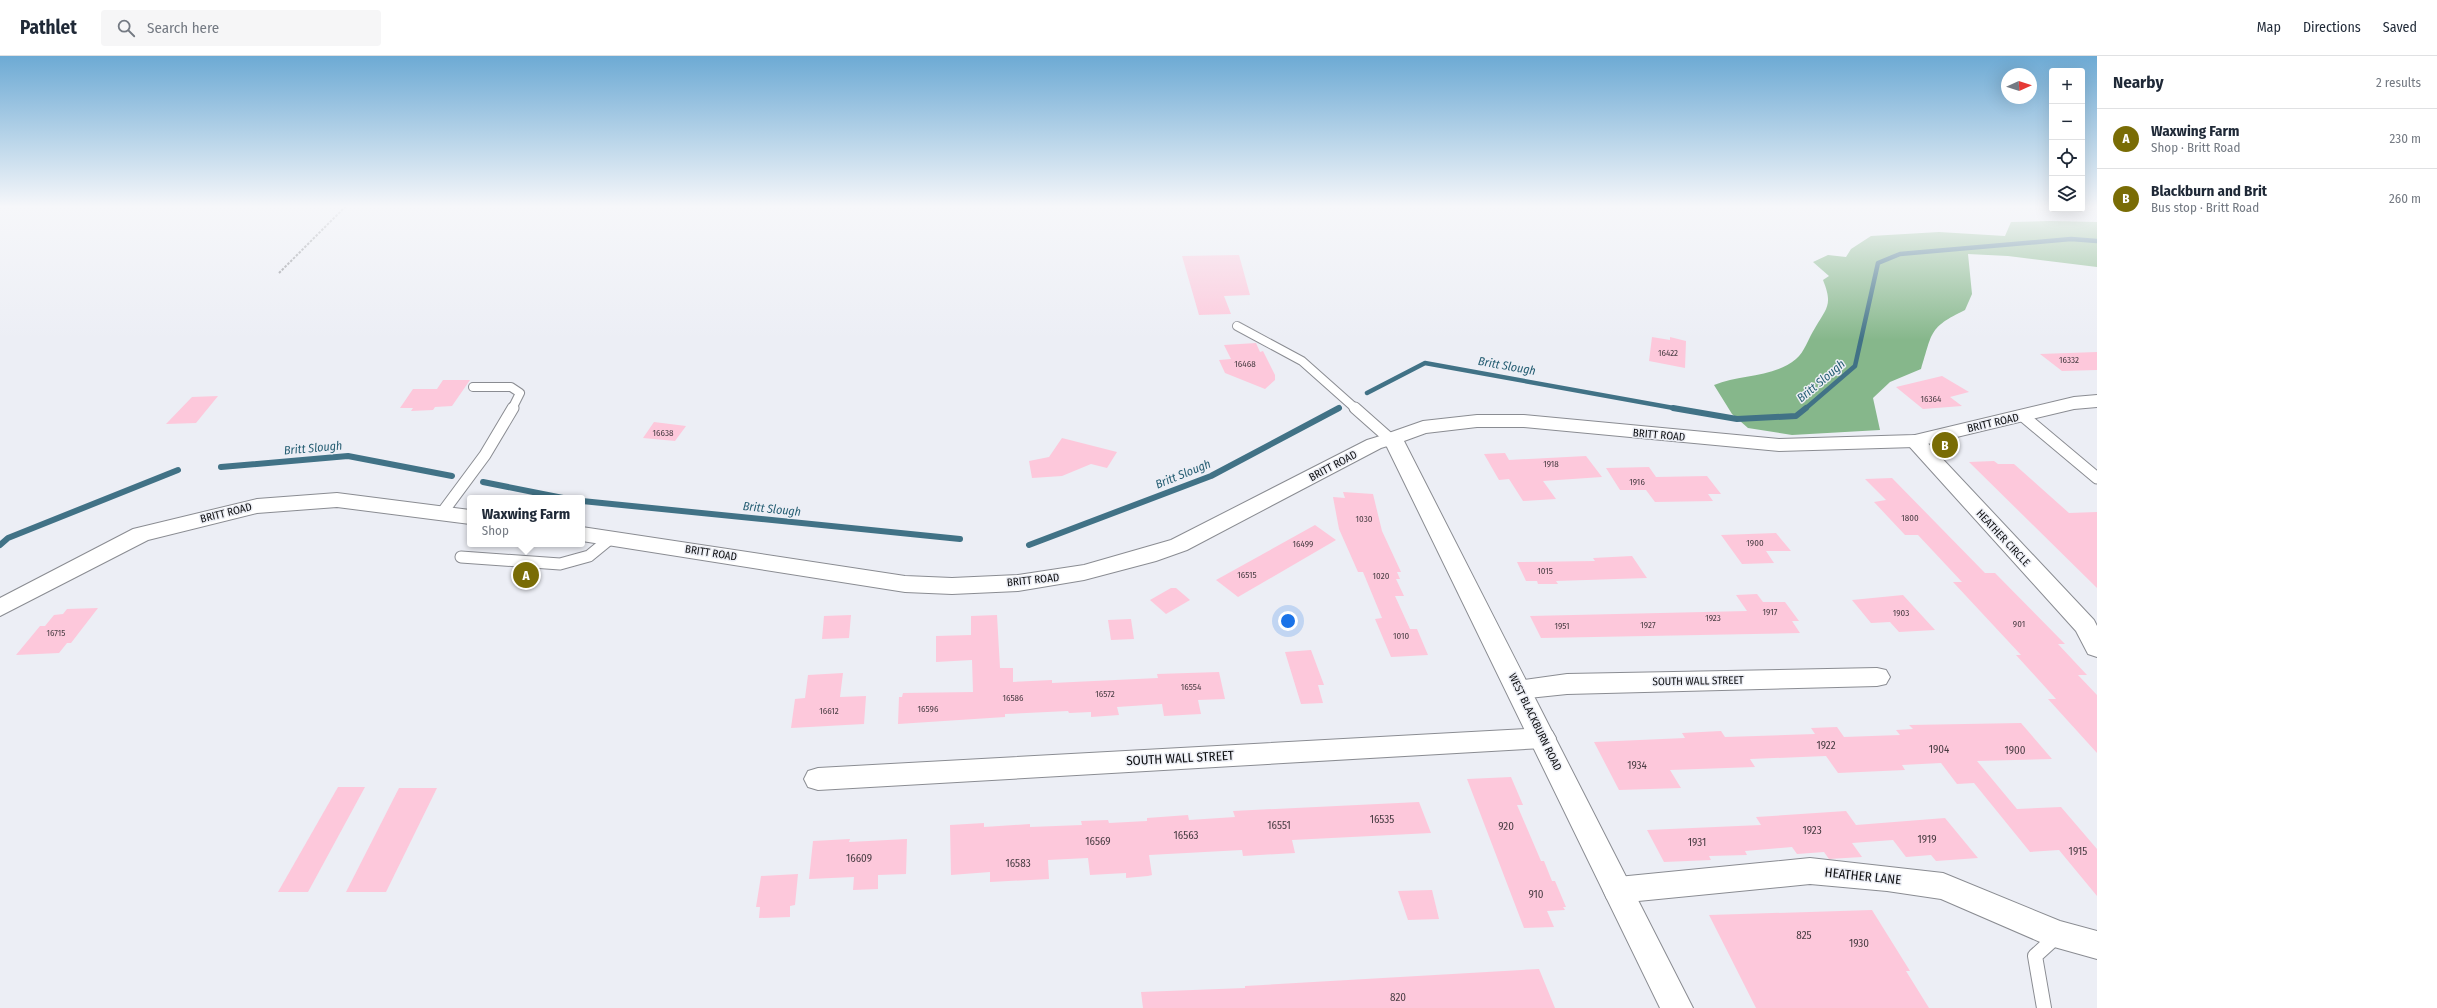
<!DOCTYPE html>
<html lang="en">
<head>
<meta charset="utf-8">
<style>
  body { margin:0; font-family:"Fira Sans Condensed",sans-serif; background:#f6f6f7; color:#1f2937 }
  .controls { position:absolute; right:12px; top:12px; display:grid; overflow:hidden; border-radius:4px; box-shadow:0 4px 16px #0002 }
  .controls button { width:36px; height:36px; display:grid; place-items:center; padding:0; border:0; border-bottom:1px solid #e0e1e3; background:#fff; color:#1f2937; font:20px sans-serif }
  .compass { position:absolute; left:2001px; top:12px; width:36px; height:36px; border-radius:50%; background:#fff; box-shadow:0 4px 16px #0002; rotate:87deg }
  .you { position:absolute; left:1288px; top:565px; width:14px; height:14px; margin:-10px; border:3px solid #fff; border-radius:50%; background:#1a73e8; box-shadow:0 0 0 6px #1a73e833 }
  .badge { display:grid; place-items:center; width:26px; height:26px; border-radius:50%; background:#796c05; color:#fff; font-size:13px; font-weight:700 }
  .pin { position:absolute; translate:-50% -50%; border:2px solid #fff; box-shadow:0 1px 4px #0006 }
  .popup { position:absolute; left:467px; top:439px; width:118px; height:52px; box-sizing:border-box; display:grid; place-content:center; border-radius:4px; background:#fff; filter:drop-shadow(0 1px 3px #0005); font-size:13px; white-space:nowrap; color:#747a83 }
  .popup b { font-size:15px; color:#1f2937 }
  .popup::after { content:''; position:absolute; left:50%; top:100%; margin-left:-8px; border:8px solid transparent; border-top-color:#fff }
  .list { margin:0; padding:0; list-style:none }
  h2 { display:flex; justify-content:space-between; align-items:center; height:52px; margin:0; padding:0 16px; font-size:17px }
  h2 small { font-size:13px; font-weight:400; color:#747a83 }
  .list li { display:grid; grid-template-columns:26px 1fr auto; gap:12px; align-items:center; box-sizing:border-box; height:60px; padding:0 16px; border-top:1px solid #e0e1e3 }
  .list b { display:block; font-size:15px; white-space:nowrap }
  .list p { margin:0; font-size:13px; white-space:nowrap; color:#747a83 }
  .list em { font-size:13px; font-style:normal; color:#747a83 }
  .icon { flex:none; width:22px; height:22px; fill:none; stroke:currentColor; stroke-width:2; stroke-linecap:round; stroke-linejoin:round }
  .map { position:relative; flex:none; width:2097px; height:952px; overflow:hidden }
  header { display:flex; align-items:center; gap:24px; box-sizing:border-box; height:56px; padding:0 20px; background:#fff; border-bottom:1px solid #e0e1e3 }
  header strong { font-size:19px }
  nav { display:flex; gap:22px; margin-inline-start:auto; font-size:14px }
  .search { width:280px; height:36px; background:#f6f6f7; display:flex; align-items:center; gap:10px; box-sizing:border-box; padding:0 14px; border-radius:4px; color:#747a83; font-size:15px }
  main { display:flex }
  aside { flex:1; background:#fff }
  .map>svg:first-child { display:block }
  .forest { fill:#86b78b }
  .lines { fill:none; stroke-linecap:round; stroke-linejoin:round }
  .stream-far1 { stroke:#417286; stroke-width:4.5 }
  .stream { stroke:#417286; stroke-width:6 }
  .building { fill:#fdc8db }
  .service-far2-casing { stroke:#8a8c92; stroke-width:10 }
  .service-far1-casing { stroke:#8a8c92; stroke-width:13 }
  .service-casing { stroke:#8a8c92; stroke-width:16 }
  .minor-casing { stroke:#8a8c92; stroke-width:2 }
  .tertiary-casing { stroke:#8a8c92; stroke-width:2 }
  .path { stroke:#85878c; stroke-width:2; stroke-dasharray:2.5 1.5; stroke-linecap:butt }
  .service-far2 { stroke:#fff; stroke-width:8 }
  .service-far1 { stroke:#fff; stroke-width:11 }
  .service { stroke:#fff; stroke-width:14 }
  .minor { fill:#fff; fill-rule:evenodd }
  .tertiary { fill:#fff; fill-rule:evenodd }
  .labels { text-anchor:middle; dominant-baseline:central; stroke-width:3; stroke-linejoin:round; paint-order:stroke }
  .number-label { font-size:9px; fill:#4a3e44 }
  .street-label { font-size:11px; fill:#0f1012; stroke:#eceef5 }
  .near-number-label { font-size:11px; fill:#4a3e44 }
  .water-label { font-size:12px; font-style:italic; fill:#265e73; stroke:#eceef5 }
  .near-street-label { font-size:13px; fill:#0f1012; stroke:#eceef5 }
</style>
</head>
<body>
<header>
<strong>Pathlet</strong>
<div class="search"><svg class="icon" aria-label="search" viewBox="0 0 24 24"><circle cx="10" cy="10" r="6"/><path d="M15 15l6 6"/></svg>Search here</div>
<nav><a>Map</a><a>Directions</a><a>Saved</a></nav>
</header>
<main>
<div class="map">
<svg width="2097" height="952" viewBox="0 0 2097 952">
  <rect width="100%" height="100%" fill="#eceef5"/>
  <path class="forest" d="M2049 165 2097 166V211L2008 200 1968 198 1972 238 1965 254C1928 272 1933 276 1921 313L1890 326 1873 342 1880 374 1792 379 1748 372 1732 358 1714 329C1740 318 1773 322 1796 303 1804 297 1809 281 1815 272 1827 251 1833 249 1823 224L1829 220 1813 206 1828 199 1846 201 1851 193 1871 180 1939 176 2005 180 2011 166Z"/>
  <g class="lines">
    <g class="stream-far1">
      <polyline points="1367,337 1425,307 1679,353"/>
      <polyline points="1805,353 1855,310 1878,207 1900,198 2071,183 2097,185"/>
    </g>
    <g class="stream">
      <polyline points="1673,352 1737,363 1796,360 1806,352"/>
      <polyline points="221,411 348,400 452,420"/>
      <polyline points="483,426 563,442"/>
      <polyline points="582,445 960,483"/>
      <polyline points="0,489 8,482 178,414"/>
      <polyline points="1029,489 1211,420 1339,352"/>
    </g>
  </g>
  <g class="building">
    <polygon points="1239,199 1250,239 1224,240 1231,258 1199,259 1182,200"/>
    <polygon points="1652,281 1670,284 1670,281 1686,285 1685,312 1649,305"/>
    <polygon points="1256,287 1260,296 1263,295 1275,319 1275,324 1265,333 1225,317 1219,304 1231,303 1224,289"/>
    <polygon points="2097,296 2097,314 2062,315 2040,298"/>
    <polygon points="1942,320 1969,336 1950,341 1962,350 1923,353 1896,331"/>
    <polygon points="443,324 470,324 452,350 435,351 433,354 411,355 413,352 400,352 413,333 437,333"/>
    <polygon points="218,340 196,367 166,368 192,341"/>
    <polygon points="654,366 686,370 675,385 643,382"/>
    <polygon points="1062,382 1117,396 1107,412 1091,408 1062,420 1032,422 1029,405 1049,401"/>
    <polygon points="1505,397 1509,404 1586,400 1602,421 1543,425 1556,443 1523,445 1509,423 1499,424 1484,398"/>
    <polygon points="1994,405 1998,408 2014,408 2069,457 2097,456 2097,532 1969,406"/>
    <polygon points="1649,411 1656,421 1707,420 1721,438 1708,438 1713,445 1655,446 1646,434 1620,434 1606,412"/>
    <polygon points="1892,422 1985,517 1995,517 2065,588 2058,588 2087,619 2078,619 2097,639 2097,697 2048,643 2056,643 2016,599 2021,599 1953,526 1962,526 1918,479 1905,479 1874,446 1886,444 1865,423"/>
    <polygon points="1343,436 1373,438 1382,475 1401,516 1397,516 1400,523 1396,523 1404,540 1395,540 1410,573 1417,573 1428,599 1391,601 1375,563 1382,562 1363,516 1358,516 1339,473 1333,441 1345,442"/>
    <polygon points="1315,469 1336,484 1238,541 1216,524"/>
    <polygon points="1776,477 1791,495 1766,495 1774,507 1742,508 1721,479"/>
    <polygon points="1632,500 1647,522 1556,525 1558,528 1538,528 1537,525 1526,525 1517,506 1595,505 1593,502"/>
    <polygon points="1171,532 1176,532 1190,544 1166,558 1150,544"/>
    <polygon points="1757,538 1763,546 1785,546 1799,565 1792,565 1800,577 1541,582 1530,560 1747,555 1736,539"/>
    <polygon points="1903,539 1935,574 1899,576 1890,566 1871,567 1852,544"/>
    <polygon points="98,552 71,587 67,587 59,597 16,599 40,570 45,570 54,559 63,558 67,553"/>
    <polygon points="851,559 849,582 822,583 824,560"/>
    <polygon points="997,559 1000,612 1013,612 1013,626 1052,624 1052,627 1158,622 1157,618 1219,616 1225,643 1198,644 1201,658 1164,660 1162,648 1117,651 1119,659 1091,661 1091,656 1069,657 1068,655 1005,658 1005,661 898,668 899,641 902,641 903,637 973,636 972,604 936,606 936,580 971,579 971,560"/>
    <polygon points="1131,563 1134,583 1111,584 1108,564"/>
    <polygon points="1311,594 1324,629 1318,629 1323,647 1301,648 1285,596"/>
    <polygon points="843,617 840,641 866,640 864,668 791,672 795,643 805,642 808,619"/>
    <polygon points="2021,667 2052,703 1977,705 2017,753 2061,751 2097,793 2097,840 2059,794 2030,796 1974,727 1957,728 1941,707 1902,709 1905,714 1838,717 1826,700 1750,703 1755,711 1670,714 1681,732 1619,734 1594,686 1685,682 1682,677 1721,675 1725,681 1815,678 1811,672 1837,671 1844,681 1900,679 1896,674 1913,673 1909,669"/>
    <polygon points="1511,721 1523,749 1517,749 1541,805 1544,805 1552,825 1555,825 1566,851 1563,851 1565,854 1547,855 1554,871 1524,872 1467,723"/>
    <polygon points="338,731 365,731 308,836 278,836"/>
    <polygon points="399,732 437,732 386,836 346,836"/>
    <polygon points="1419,746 1431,777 1292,784 1295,797 1243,800 1242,794 1149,799 1152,819 1148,820 1126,822 1126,817 1090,819 1088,802 1048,804 1049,823 990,826 990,816 951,819 950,769 984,767 984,771 1030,768 1030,771 1082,769 1081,765 1108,764 1109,767 1147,765 1147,762 1188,759 1189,764 1235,761 1233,755"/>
    <polygon points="1846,755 1856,769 1945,762 1978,802 1936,805 1931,799 1906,801 1893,784 1852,787 1862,801 1829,803 1824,796 1797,798 1792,791 1745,795 1747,799 1709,800 1711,804 1664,806 1647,774 1761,769 1756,761"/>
    <polygon points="850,783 849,786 907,783 906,818 878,819 878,833 853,834 854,821 809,823 813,785"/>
    <polygon points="798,818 795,849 790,850 790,861 759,862 760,851 756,851 761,820"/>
    <polygon points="1432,834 1439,863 1408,864 1398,835"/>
    <polygon points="1872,854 1910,915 1906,915 1929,952 1756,952 1709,859"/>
    <polygon points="1539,913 1555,952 1143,952 1141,936 1245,932 1245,930"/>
  </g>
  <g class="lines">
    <defs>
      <g id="service-far2">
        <polyline points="1237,270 1302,305 1356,353"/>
        <polyline points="473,331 511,331 520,337 512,353"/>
      </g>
      <g id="service-far1">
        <polyline points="1355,352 1390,383"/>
        <polyline points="2023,360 2097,422"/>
        <polyline points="442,457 485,399 513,352"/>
        <polyline points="461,501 560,508 589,500 611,482"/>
      </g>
      <polyline id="service" points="2044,952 2035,900 2058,879"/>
      <g id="minor">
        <polygon points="1390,377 1397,379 1400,383 1397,387 1381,392 1187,494 1156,505 1084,524 1018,535 952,538 905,536 582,485 582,471 905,520 952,522 1018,519 1084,509 1171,484 1367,384"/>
        <polygon points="1915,379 1922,381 2094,564 2097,570 2097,601 2088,598 2076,575 1908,389 1905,385 1908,381"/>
        <polygon points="337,437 470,454 470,468 337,451 257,457 148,484 0,560 0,542 133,473 257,443"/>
        <polygon points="1877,612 1886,614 1890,621 1886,628 1877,630 1567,638 1519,643 1510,640 1506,633 1510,626 1567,618"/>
        <polygon points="1543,672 1552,675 1556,682 1552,689 1543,692 818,734 808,731 804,723 808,715 818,712"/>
        <polygon points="1810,802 1943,817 2060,865 2097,875 2097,903 2047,889 1941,843 1887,835 1810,828 1618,847 1607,843 1603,834 1607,825 1618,821"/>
      </g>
      <polygon id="tertiary" points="2097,339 2097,351 2074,353 1915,391 1779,395 1524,371 1477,371 1426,377 1404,385 1693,952 1660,952 1387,391 1380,383 1383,379 1423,365 1477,359 1524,359 1779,383 1915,379 2074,341"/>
    </defs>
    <use href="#service-far2" class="service-far2-casing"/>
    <use href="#service-far1" class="service-far1-casing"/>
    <use href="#service" class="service-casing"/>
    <use href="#minor" class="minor-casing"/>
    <use href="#tertiary" class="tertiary-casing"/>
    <polyline class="path" points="279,217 346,150"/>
    <use href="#service-far2" class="service-far2"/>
    <use href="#service-far1" class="service-far1"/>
    <use href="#service" class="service"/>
    <use href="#minor" class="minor"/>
    <use href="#tertiary" class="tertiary"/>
  </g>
  <linearGradient id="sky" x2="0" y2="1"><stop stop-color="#6daad4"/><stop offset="0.53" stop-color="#f6f7fa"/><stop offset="1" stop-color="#f6f7fa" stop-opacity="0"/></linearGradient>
  <rect width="2097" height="284" fill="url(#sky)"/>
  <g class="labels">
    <g class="number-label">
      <text x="1668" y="297">16422</text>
      <text x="2069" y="304">16332</text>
      <text x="1245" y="308">16468</text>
      <text x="1931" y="343">16364</text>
      <text x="663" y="377">16638</text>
      <text x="1551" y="408">1918</text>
      <text x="1637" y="426">1916</text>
      <text x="1910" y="462">1800</text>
      <text x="1364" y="463">1030</text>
      <text x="1755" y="487">1900</text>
      <text x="1303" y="488">16499</text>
      <text x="1545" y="515">1015</text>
      <text x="1247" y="519">16515</text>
      <text x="1381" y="520">1020</text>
      <text x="1770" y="556">1917</text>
      <text x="1901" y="557">1903</text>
      <text x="1713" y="562">1923</text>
      <text x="2019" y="568">901</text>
      <text x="1648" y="569">1927</text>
      <text x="1562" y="570">1951</text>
      <text x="56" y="577">16715</text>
      <text x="1401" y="580">1010</text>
      <text x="1191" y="631">16554</text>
      <text x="1105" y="638">16572</text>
      <text x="1013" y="642">16586</text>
      <text x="928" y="653">16596</text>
      <text x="829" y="655">16612</text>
    </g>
    <g class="street-label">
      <text transform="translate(1993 367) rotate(-13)">BRITT ROAD</text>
      <text transform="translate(1659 379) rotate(5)">BRITT ROAD</text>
      <text transform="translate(1333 410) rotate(-28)">BRITT ROAD</text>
      <text transform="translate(226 457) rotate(-14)">BRITT ROAD</text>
      <text transform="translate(2003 482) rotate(47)">HEATHER CIRCLE</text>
      <text transform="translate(711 497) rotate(9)">BRITT ROAD</text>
      <text transform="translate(1033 524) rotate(-6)">BRITT ROAD</text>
      <text transform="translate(1698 625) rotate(-1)">SOUTH WALL STREET</text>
      <text transform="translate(1535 666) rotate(64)">WEST BLACKBURN ROAD</text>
    </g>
    <g class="near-number-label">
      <text x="1826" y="689">1922</text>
      <text x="1939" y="693">1904</text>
      <text x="2015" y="694">1900</text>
      <text x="1637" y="709">1934</text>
      <text x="1382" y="763">16535</text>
      <text x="1279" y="769">16551</text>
      <text x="1506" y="770">920</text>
      <text x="1812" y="774">1923</text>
      <text x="1186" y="779">16563</text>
      <text x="1927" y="783">1919</text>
      <text x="1098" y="785">16569</text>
      <text x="1697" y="786">1931</text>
      <text x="2078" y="795">1915</text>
      <text x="859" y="802">16609</text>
      <text x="1018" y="807">16583</text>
      <text x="1536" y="838">910</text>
      <text x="1804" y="879">825</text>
      <text x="1859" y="887">1930</text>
      <text x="1398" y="941">820</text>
    </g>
    <g class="water-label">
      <text transform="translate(1507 310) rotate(10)">Britt Slough</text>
      <text transform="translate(1821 325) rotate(-40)">Britt Slough</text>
      <text transform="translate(313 392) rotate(-5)">Britt Slough</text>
      <text transform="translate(1183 418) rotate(-22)">Britt Slough</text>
      <text transform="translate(772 453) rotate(6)">Britt Slough</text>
    </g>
    <g class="near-street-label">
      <text transform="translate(1180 702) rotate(-3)">SOUTH WALL STREET</text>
      <text transform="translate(1863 820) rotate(6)">HEATHER LANE</text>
    </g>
  </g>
</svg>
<div class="controls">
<button>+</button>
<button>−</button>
<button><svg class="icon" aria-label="locate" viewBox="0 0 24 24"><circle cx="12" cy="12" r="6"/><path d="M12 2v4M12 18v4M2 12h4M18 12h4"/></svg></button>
<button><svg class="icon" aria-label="layers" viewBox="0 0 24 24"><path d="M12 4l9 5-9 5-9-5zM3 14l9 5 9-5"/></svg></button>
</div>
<svg class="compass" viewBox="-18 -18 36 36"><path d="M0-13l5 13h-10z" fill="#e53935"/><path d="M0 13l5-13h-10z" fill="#747a83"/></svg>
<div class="you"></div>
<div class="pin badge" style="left:526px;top:519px">A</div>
<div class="popup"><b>Waxwing Farm</b>Shop</div>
<div class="pin badge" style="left:1945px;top:389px">B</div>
</div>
<aside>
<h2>Nearby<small>2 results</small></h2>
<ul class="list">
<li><span class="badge">A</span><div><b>Waxwing Farm</b><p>Shop · Britt Road</p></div><em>230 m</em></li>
<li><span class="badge">B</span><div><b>Blackburn and Brit</b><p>Bus stop · Britt Road</p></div><em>260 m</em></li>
</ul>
</aside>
</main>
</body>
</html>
